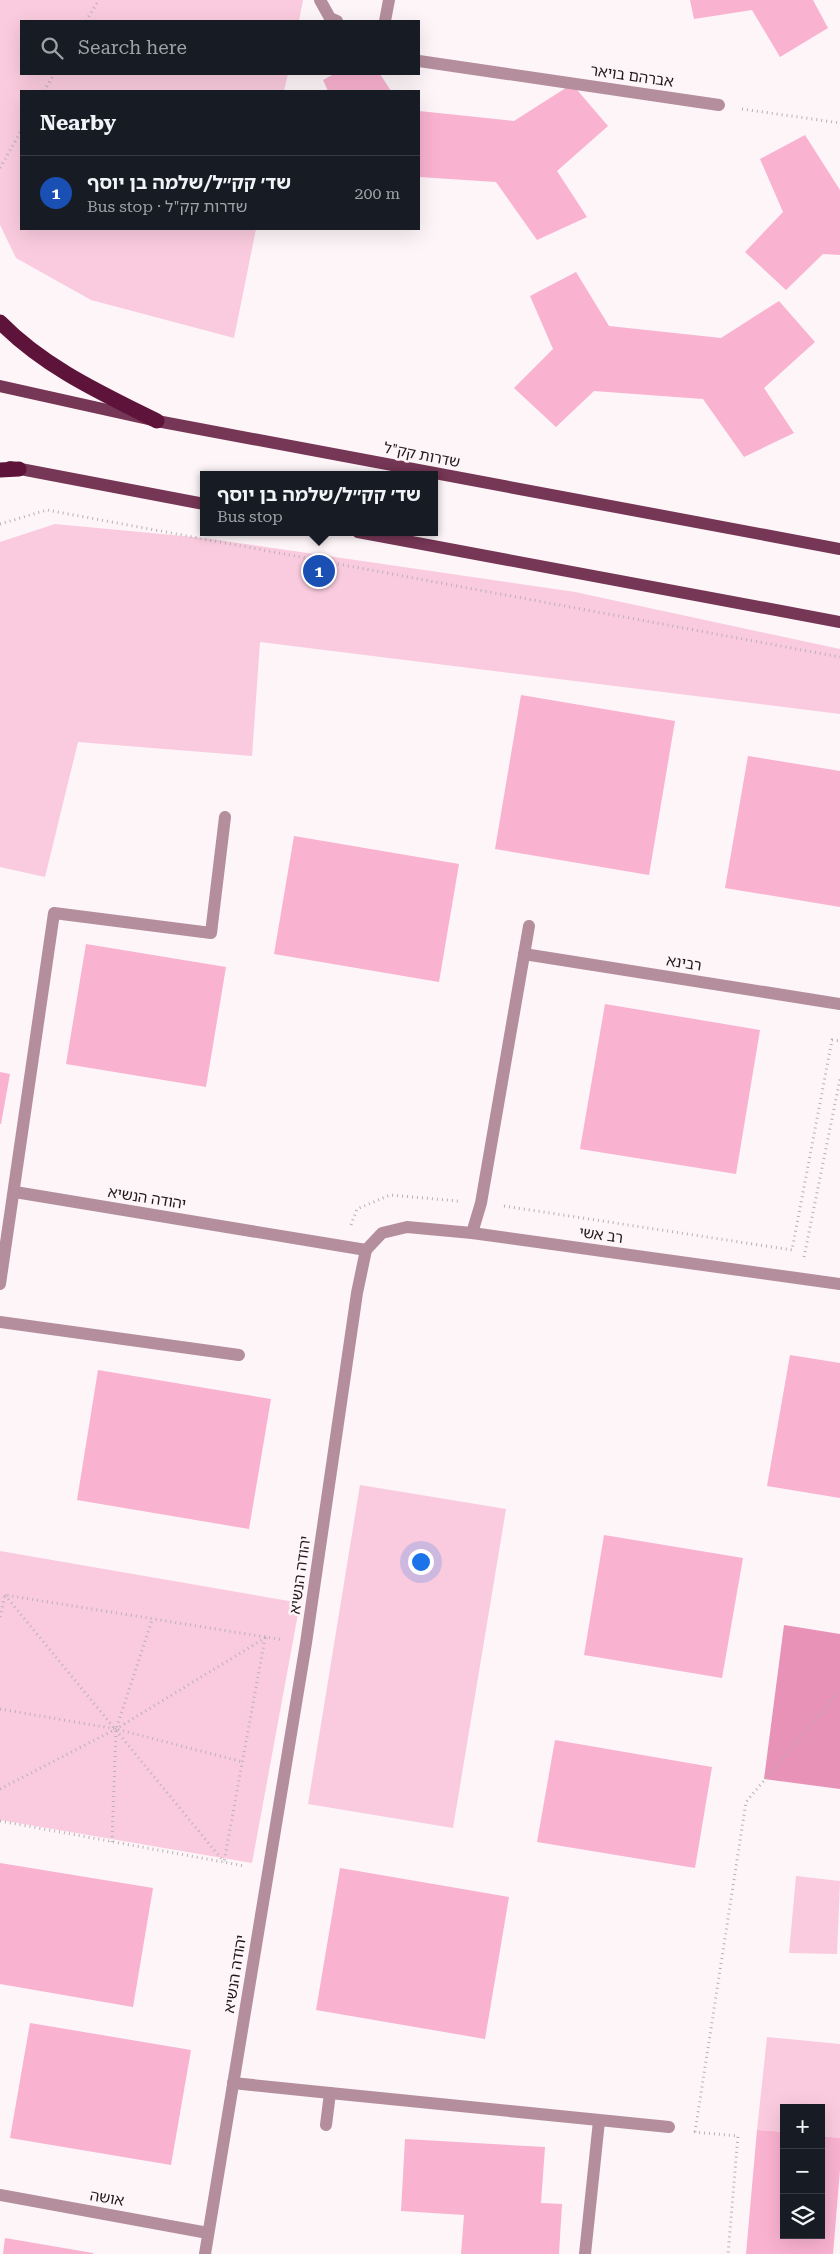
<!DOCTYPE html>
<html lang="en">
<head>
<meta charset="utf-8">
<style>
  body { margin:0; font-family:"Roboto Serif","Noto Sans Hebrew",serif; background:#20242c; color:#f1f3f6 }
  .controls { position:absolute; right:15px; bottom:15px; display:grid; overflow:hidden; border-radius:0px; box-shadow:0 5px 20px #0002 }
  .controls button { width:45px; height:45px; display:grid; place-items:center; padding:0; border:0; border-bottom:1px solid #363941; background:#171b24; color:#f1f3f6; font:25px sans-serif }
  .you { position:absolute; left:420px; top:1561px; width:18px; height:18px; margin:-12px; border:4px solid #fff; border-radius:50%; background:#1a73e8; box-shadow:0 0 0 8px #1a73e833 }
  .badge { display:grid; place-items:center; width:32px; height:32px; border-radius:50%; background:#8cb1b6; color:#fff; font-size:16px; font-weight:700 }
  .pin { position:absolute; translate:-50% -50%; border:2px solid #fff; box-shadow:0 1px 5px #0006 }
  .popup { position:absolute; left:200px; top:471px; width:238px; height:65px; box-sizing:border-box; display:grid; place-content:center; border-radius:0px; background:#171b24; filter:drop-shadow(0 1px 4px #0005); font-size:16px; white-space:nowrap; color:#9ea1a6 }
  .popup b { font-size:19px; color:#f1f3f6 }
  .popup::after { content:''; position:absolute; left:50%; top:100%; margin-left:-10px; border:10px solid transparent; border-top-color:#171b24 }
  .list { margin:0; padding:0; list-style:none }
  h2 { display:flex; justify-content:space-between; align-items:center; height:65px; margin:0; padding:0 20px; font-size:21px }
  h2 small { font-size:16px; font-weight:400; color:#9ea1a6 }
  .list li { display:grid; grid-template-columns:32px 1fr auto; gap:15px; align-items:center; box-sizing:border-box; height:75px; padding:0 20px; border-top:1px solid #363941 }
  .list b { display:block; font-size:19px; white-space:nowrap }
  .list p { margin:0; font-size:16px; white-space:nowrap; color:#9ea1a6 }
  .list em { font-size:16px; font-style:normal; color:#9ea1a6 }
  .icon { flex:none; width:28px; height:28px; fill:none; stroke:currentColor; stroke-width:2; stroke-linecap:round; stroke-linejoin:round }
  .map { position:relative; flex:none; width:840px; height:2254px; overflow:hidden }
  .search { position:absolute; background:#171b24; box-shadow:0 5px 20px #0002; left:20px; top:20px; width:400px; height:55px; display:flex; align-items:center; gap:12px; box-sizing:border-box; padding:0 18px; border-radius:0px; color:#9ea1a6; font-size:19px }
  .panel { position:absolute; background:#171b24; box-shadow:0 5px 20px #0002; left:20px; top:90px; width:400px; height:140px; border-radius:0px }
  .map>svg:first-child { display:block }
  .green { fill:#facbde }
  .forest { fill:#e892b8 }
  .building { fill:#f9b2d0 }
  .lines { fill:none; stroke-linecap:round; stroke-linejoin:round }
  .path { stroke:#b9b1b4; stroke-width:3; stroke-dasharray:1 4; stroke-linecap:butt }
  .minor { stroke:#b48e9d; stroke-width:12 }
  .major { stroke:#763655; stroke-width:12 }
  .highway { stroke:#5e133b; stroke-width:15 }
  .labels { text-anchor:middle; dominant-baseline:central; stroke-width:5; stroke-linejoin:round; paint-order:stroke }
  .street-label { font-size:15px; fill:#20191c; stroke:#fdf5f8 }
</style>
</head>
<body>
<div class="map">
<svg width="840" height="2254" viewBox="0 0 840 2254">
  <rect width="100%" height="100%" fill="#fdf5f8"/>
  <g class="green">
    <polygon points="0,0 303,0 299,21 21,21 21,74 288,74 284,91 21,91 21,229 256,229 234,338 91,300 16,258 0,225"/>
    <polygon points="55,524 204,538 575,592 840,649 840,714 260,642 252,756 78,742 45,877 0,867 0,542"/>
    <polygon points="360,1485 506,1509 453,1828 308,1804"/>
    <polygon points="0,1551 300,1603 252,1863 0,1820"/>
    <polygon points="796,1876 840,1881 837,1954 789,1953"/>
    <polygon points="767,2037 840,2044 840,2138 821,2136 821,2108 784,2108 784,2132 757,2130"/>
  </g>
  <polygon class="forest" points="784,1625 840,1634 840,1789 764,1779"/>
  <g class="building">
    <polygon points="690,0 813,0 828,28 780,57 752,10 694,19"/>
    <polygon points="334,74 380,74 391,91 328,91 323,80"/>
    <polygon points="572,84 608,126 557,171 587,217 537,240 496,182 419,177 419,111 514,121"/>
    <polygon points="805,135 840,190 840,255 823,254 786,290 745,252 783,212 760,159"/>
    <polygon points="576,272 609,326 721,338 779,301 815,342 764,388 794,433 744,457 703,399 594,391 556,427 514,388 553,349 530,296"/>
    <polygon points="521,695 675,721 649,875 495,849"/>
    <polygon points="748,756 840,771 840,907 725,888"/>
    <polygon points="294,836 459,864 439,982 274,954"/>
    <polygon points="86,944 226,967 206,1087 66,1064"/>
    <polygon points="605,1004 760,1030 736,1174 580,1149"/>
    <polygon points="0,1072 10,1074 1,1124 0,1124"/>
    <polygon points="790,1355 840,1363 840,1498 767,1486"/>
    <polygon points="98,1370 271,1399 249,1529 77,1500"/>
    <polygon points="604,1535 743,1558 722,1678 584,1655"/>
    <polygon points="555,1740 712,1767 695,1868 537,1842"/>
    <polygon points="0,1863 153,1888 133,2007 0,1984"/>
    <polygon points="340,1868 509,1897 485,2039 316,2010"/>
    <polygon points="30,2023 191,2050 171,2165 10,2138"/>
    <polygon points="757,2130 784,2132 784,2235 821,2235 821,2136 840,2138 840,2170 833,2254 746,2254"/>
    <polygon points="405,2139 545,2147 541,2203 562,2204 559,2254 461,2254 464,2215 401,2211"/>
    <polygon points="5,2238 93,2253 93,2254 3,2254"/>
  </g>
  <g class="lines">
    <g class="path">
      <polyline points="86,21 99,0"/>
      <polyline points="44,91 54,74"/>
      <polyline points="742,109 840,123"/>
      <polyline points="0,168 21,131"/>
      <polyline points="0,524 47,510 840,657"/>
      <polyline points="504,1206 792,1250 832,1040 840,1041"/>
      <polyline points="351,1225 357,1209 390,1195 458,1201"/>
      <polyline points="804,1257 840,1079"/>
      <polyline points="5,1595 224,1862"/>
      <polyline points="0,1617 5,1595 284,1640"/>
      <polyline points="0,1709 116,1729 243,1762"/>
      <polyline points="0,1789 116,1729 265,1638 224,1862"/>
      <polyline points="0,1821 245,1866"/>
      <polyline points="112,1842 116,1729 152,1620"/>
      <polyline points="694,2132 738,2136 728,2254"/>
      <polyline points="695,2132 746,1802 840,1690"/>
    </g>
    <g class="minor">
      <polyline points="320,0 330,18 337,21"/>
      <polyline points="385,21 389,0"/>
      <polyline points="419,61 719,105"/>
      <polyline points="524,954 840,1004"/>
      <polyline points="15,1192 366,1250"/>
      <polyline points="472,1233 481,1203 529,926"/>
      <polyline points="366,1250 382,1233 407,1227 472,1233 840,1284"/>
      <polyline points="0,1284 54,913 211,933 225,817"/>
      <polyline points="0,1322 239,1355"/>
      <polyline points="233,2083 330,2093 326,2125"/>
      <polyline points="330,2093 669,2127"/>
      <polyline points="0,2195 208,2233"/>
      <polyline points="205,2254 306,1643 357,1293 366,1250"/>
      <polyline points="585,2254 599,2121"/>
    </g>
    <g class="major">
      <polyline points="0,386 157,421 840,549"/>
      <polyline points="10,467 204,504"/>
      <polyline points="358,532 840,622"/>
    </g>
    <g class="highway">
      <path d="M0 322C44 367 101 393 157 421"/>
      <polyline points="0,470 19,469"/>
    </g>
  </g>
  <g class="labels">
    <g class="street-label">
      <text transform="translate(632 76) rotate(8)">אברהם בויאר</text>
      <text transform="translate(422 455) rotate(11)">שדרות קק"ל</text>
      <text transform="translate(684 963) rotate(9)">רבינא</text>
      <text transform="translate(147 1198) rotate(9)">יהודה הנשיא</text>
      <text transform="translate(601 1235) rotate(8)">רב אשי</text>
      <text transform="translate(300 1575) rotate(-82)">יהודה הנשיא</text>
      <text transform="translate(235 1974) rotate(-81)">יהודה הנשיא</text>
      <text transform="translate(107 2198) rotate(10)">אושה</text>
    </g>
  </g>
</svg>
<div class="controls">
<button>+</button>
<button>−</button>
<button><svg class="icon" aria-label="layers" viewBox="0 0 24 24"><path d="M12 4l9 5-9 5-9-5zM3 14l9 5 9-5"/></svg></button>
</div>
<div class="you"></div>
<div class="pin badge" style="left:319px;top:571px;background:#1a4fb4">1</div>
<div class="popup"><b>שד׳ קק״ל/שלמה בן יוסף</b>Bus stop</div>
<div class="search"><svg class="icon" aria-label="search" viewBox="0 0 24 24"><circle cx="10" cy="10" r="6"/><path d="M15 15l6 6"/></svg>Search here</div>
<section class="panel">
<h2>Nearby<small></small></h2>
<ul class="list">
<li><span class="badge" style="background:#1a4fb4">1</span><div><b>שד׳ קק״ל/שלמה בן יוסף</b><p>Bus stop · שדרות קק&quot;ל</p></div><em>200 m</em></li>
</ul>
</section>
</div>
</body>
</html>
